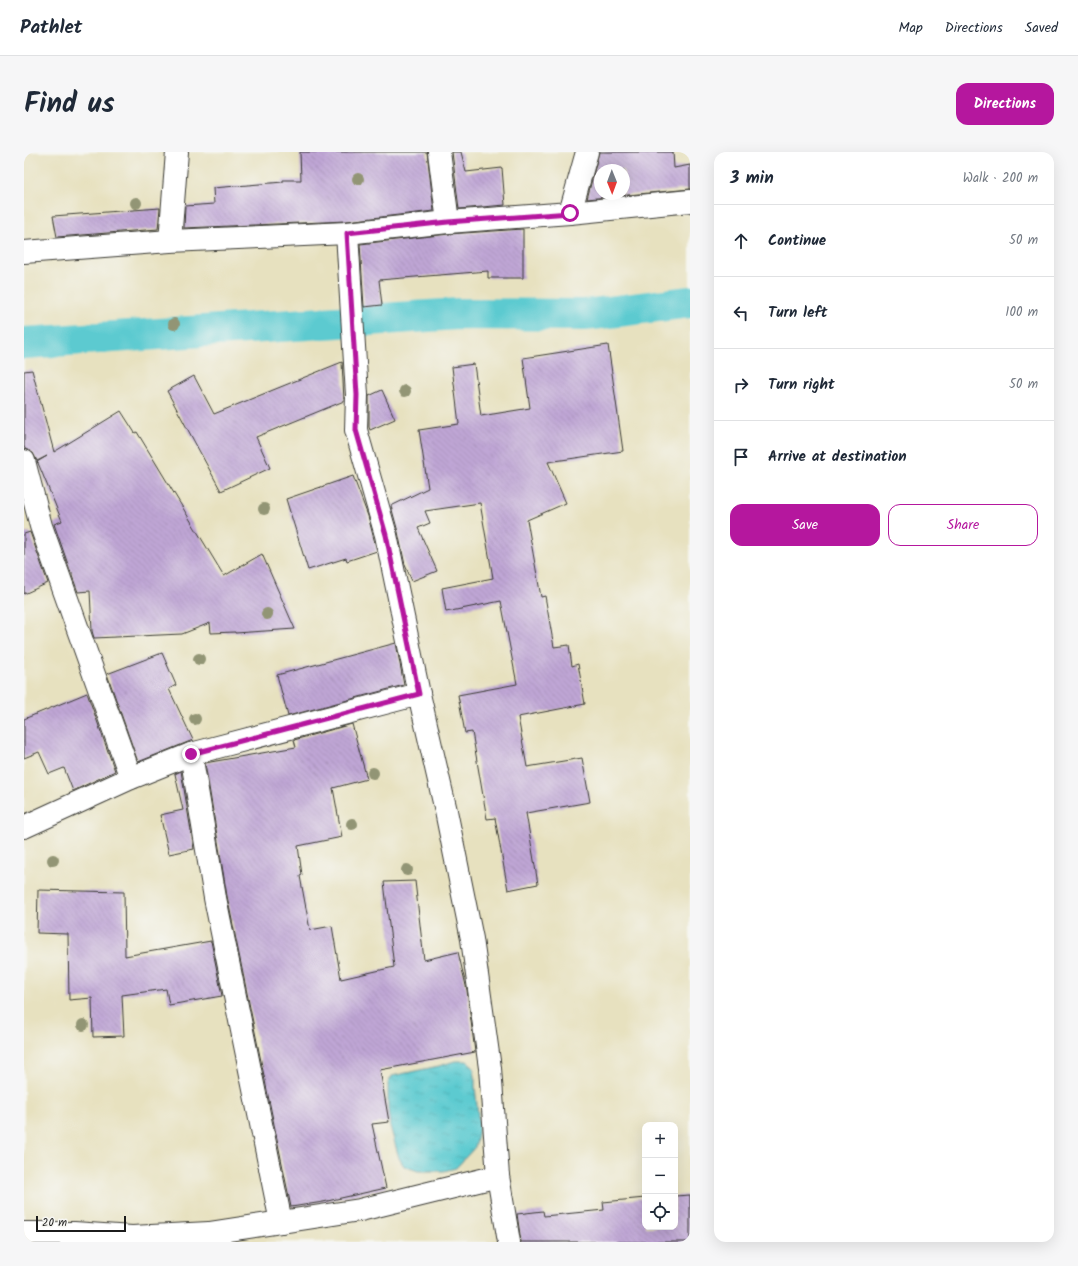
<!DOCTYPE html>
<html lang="en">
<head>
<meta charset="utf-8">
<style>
  body { margin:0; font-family:Kalam,sans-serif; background:#f6f6f7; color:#1f2937 }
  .controls { position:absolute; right:12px; bottom:12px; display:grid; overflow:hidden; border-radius:8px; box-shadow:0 4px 16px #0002 }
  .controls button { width:36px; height:36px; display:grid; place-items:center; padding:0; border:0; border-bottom:1px solid #e0e1e3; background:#fff; color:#1f2937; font:20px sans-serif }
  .compass { position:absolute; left:570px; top:12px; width:36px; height:36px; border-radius:50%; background:#fff; box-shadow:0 4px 16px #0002; rotate:179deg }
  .scale { position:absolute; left:12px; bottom:10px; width:90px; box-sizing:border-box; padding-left:4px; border:2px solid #1c1c1c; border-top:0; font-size:11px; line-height:14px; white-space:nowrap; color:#1c1c1c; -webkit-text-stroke:3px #f6f6f2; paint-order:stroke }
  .stop { position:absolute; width:12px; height:12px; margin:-9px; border:3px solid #b5179e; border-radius:50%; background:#fff }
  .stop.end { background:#b5179e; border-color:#fff; box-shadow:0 1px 4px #0008 }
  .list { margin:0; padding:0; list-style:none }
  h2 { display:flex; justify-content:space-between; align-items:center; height:52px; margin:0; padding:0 16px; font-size:17px }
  h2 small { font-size:13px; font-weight:400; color:#747a83 }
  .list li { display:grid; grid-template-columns:26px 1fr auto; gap:12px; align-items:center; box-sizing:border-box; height:72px; padding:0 16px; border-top:1px solid #e0e1e3 }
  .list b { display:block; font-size:15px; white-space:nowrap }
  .list em { font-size:13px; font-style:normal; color:#747a83 }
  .actions { display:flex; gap:8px; padding:12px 16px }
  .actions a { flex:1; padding:9px 0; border:1px solid #b5179e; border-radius:12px; text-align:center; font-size:14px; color:#b5179e }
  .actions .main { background:#b5179e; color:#fff }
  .icon { flex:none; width:22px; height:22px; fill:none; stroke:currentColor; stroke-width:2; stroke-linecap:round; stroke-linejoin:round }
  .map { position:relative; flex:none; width:666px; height:1090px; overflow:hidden; border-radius:12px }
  header { display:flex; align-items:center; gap:24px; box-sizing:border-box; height:56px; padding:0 20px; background:#fff; border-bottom:1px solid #e0e1e3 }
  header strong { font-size:19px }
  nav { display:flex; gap:22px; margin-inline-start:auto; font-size:14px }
  .intro { display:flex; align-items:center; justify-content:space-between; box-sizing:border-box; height:96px; padding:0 24px }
  h1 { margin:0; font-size:28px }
  .button { padding:10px 18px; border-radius:12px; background:#b5179e; color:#fff; font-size:14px; font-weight:700 }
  main { display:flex; gap:24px; padding:0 24px }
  aside { flex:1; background:#fff; border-radius:12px; box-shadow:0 4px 16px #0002 }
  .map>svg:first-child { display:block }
  .water { fill:url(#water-ripples); stroke:#3c7376 }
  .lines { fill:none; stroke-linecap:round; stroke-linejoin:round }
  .canal { stroke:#5ccad0; stroke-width:32 }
  .building { fill:url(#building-back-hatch); fill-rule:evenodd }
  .minor-casing { stroke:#3a3a34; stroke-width:24 }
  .minor { stroke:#fff; stroke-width:22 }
  .tree { fill:#929574 }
  .route { stroke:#b5179e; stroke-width:5 }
</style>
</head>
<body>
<header>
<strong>Pathlet</strong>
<nav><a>Map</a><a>Directions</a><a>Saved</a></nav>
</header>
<div class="intro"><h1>Find us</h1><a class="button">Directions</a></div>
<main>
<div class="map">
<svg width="666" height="1090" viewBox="0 0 666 1090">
  <defs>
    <pattern id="water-ripples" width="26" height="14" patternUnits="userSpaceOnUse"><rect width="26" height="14" fill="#5ccad0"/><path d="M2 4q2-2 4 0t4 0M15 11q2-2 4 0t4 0" fill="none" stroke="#4fadb2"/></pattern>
    <pattern id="building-back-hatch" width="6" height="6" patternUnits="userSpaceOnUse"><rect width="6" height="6" fill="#bfa6d5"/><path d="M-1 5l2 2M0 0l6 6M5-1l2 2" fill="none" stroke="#a48eb6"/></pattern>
  </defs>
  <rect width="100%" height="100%" fill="#f6f6f2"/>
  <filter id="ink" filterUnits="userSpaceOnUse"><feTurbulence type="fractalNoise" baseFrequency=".025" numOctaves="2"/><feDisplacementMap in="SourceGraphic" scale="8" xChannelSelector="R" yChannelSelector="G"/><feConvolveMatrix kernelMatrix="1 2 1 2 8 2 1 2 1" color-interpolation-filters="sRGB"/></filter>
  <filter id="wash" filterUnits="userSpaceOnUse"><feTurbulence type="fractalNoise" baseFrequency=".012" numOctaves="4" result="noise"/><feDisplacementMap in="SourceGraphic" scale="16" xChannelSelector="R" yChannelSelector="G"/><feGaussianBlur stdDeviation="0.9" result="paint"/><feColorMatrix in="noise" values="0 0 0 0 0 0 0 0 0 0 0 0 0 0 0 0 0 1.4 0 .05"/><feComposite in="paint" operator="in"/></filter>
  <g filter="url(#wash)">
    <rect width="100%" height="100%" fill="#e7e1bf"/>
    <polygon class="water" points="431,909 443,909 449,914 451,924 451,935 455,972 454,983 451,995 432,1016 420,1019 394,1019 380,1014 375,1006 366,974 364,956 364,931 368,924 415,914"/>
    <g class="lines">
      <polyline class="canal" points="0,191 434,162 561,163 666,150"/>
    </g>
    <g id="blocks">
      <g class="building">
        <polygon points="276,0 403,0 410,59 322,69 160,76 161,54 190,52 189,36 259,30 259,28 277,28"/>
        <polygon points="428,0 437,0 442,20 478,16 481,53 435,57"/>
        <path d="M575 0H649L650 16 666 13V37L563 47ZM576 18H600V42H576Z"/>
        <polygon points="136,56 134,77 33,85 29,64"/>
        <polygon points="499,77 499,126 464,126 464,119 355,128 358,153 340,155 336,92 425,82"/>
        <polygon points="584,193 599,299 524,310 542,351 503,368 517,445 521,444 530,495 545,493 548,514 554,512 561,552 494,565 503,615 558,606 566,650 502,661 514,732 484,738 471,666 463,667 448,580 441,581 434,543 493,532 477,449 422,460 418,436 469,426 456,351 401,359 406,371 394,376 413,419 388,429 381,413 374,380 367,354 404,336 395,278 435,272 428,215 450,212 457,264 506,256 499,206"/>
        <polygon points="318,210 320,249 232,285 246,316 197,339 143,239 170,224 190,262"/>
        <polygon points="8,218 30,300 97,259 111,281 113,280 200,424 238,402 271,477 211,481 211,480 187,481 186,471 158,482 70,486 68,479 66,439 54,440 48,424 48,420 47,421 30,372 38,369 14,311 13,310 23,304 13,309 9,301 1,297 0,294 0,219"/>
        <polygon points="358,238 371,267 346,278 345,275 345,244"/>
        <polygon points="329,324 344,364 353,399 323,409 322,406 284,418 262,347"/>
        <polygon points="6,380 24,431 0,442 0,382"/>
        <polygon points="372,491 380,533 264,564 253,523"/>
        <polygon points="138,501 152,533 145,537 169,588 114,610 83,522"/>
        <polygon points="63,541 91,619 49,639 40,616 25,622 15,600 0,606 0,567"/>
        <polygon points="328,572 343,627 309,636 318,685 274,694 278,723 276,724 286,778 308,774 317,827 370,815 360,730 391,729 400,808 434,800 443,838 451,900 356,918 365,970 348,972 362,1036 299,1050 267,1055 203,744 181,611 272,595 270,588"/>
        <polygon points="157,619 170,697 145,702 136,663 159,658 151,622"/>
        <polygon points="14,738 100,740 101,804 187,789 198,844 145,853 142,837 98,843 100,884 69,885 68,846 45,848 44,782 13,781"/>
        <polygon points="666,1043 666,1090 497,1090 493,1062 519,1059 520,1064 580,1058 579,1050 621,1046 621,1075 651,1075 651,1044"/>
      </g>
    </g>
  </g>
  <g filter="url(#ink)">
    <use href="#blocks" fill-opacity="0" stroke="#3a3a34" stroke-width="1"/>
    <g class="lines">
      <defs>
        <g id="minor">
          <polyline points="415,0 424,70"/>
          <polyline points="546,61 563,0"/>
          <polyline points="323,81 333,243 332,278 362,383 395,542 422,659 448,787 466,916 474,1024 485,1090"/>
          <polyline points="146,89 153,0"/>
          <polyline points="0,100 146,89 323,81 424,70 546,61 666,49"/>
          <polyline points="0,309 17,374 107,626"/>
          <polyline points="167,602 191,746 257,1070"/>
          <polyline points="0,675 107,626 167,602 395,542"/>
          <polyline points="0,1081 50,1081 108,1085 185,1081 336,1058 474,1024"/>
        </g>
      </defs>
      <use href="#minor" class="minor-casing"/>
      <use href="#minor" class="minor"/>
    </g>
    <g class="tree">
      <circle cx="334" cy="27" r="6"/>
      <circle cx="112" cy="51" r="6"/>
      <circle cx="150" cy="172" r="6"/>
      <circle cx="381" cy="239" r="6"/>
      <circle cx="240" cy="357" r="6"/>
      <circle cx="243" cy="462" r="6"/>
      <circle cx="175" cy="507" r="6"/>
      <circle cx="171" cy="567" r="6"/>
      <circle cx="349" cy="621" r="6"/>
      <circle cx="328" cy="672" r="6"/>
      <circle cx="29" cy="708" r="6"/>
      <circle cx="383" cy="718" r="6"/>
      <circle cx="59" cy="873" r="6"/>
    </g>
  </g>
  <g class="lines" filter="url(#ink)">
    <polyline class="route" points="167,602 395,542 362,383 332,278 333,243 323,81 424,70 546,61"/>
  </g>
</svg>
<div class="controls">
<button>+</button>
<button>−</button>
<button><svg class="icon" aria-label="locate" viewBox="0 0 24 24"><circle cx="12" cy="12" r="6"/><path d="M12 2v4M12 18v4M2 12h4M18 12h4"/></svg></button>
</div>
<svg class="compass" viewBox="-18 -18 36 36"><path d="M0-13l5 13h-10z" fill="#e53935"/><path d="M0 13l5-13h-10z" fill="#747a83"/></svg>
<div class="scale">20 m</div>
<div class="stop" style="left:546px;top:61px"></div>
<div class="stop end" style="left:167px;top:602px"></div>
</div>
<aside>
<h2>3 min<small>Walk · 200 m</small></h2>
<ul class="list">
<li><svg class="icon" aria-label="ahead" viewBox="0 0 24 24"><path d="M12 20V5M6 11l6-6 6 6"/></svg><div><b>Continue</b></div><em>50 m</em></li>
<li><svg class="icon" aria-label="left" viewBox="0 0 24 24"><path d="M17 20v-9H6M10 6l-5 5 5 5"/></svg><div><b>Turn left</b></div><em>100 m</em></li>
<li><svg class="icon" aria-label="right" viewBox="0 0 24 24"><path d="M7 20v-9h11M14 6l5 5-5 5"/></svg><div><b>Turn right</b></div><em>50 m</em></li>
<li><svg class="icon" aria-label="arrive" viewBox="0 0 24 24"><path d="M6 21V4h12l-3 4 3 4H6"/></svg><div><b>Arrive at destination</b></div></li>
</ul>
<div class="actions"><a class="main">Save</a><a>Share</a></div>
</aside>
</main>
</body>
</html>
